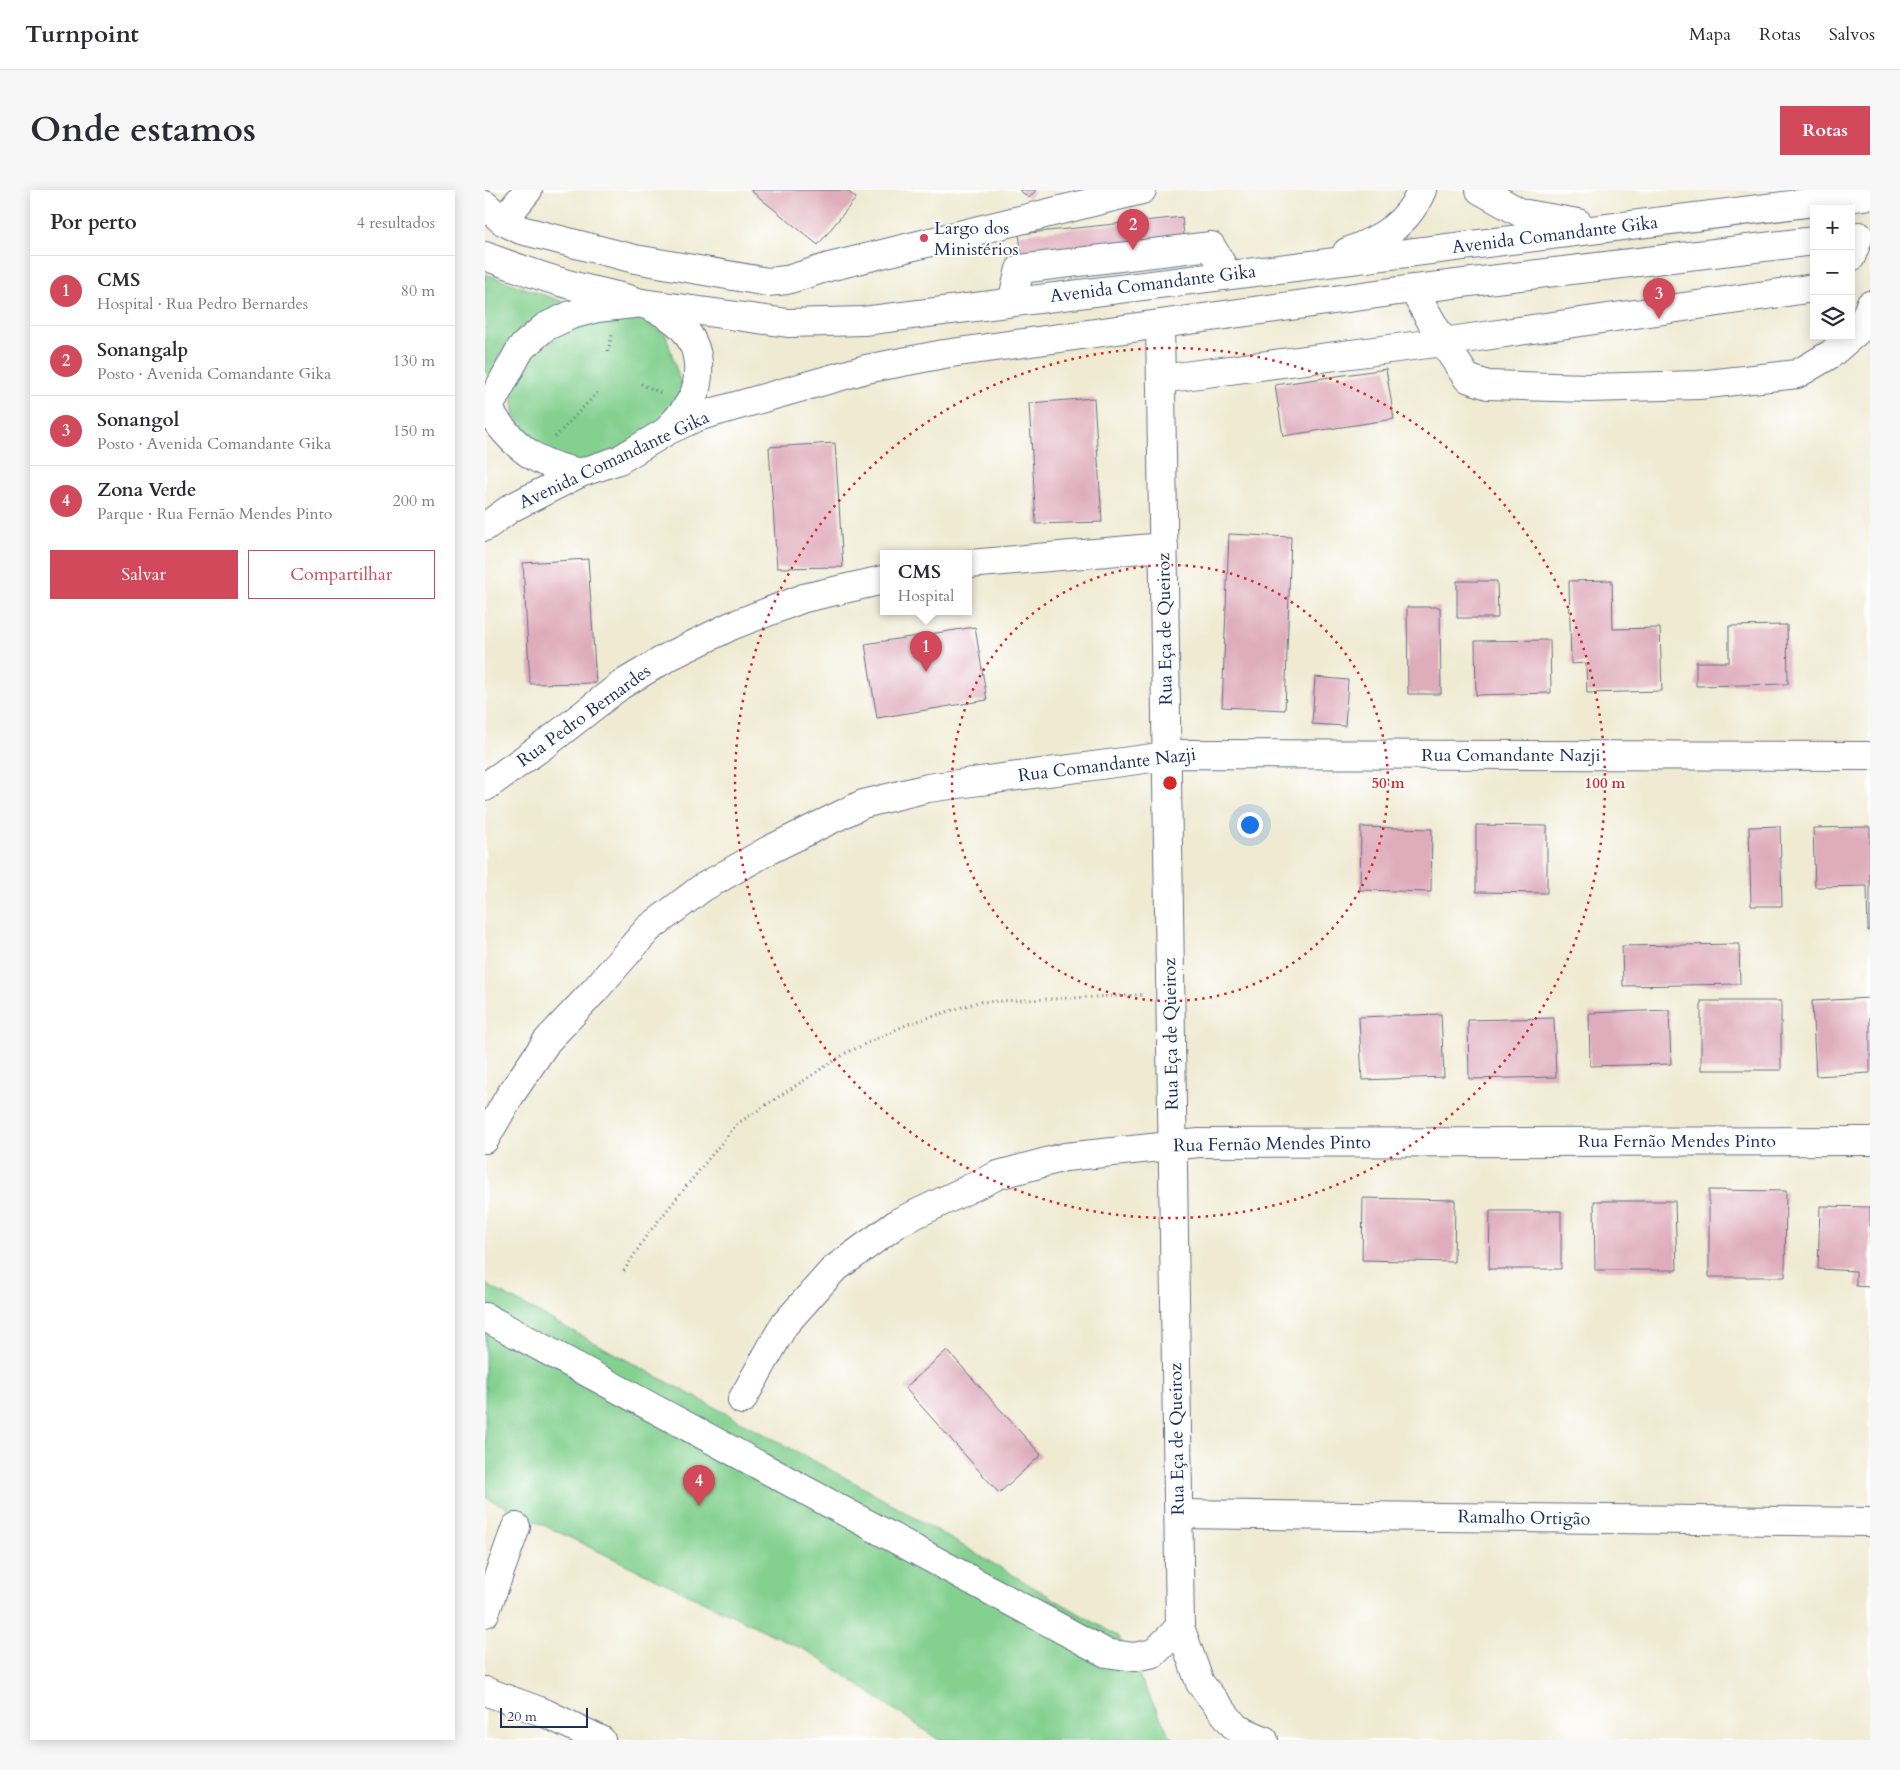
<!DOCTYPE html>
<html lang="pt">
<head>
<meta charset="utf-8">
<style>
  body { margin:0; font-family:Cardo,serif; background:#f7f7f7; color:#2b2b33 }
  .controls { position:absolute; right:15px; top:15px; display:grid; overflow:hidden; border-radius:0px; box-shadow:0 2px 12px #0003 }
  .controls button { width:45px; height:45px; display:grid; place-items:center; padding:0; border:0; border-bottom:1px solid #e1e1e2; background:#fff; color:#2b2b33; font:25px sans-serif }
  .scale { position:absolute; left:15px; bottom:12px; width:88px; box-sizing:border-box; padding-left:5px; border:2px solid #1b2f5e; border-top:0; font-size:14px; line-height:18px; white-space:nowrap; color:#1b2f5e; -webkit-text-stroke:4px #fff; paint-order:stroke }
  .you { position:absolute; left:764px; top:634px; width:18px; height:18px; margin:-12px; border:4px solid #fff; border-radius:50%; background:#1a73e8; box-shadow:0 0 0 8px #1a73e833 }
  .badge { display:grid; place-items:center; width:32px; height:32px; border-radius:50%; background:#d1495b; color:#fff; font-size:16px; font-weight:700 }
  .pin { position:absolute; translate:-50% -41px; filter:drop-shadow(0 1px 2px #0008) }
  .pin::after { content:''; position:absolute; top:26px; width:18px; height:15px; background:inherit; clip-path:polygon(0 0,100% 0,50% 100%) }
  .popup { position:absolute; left:395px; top:360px; width:92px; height:65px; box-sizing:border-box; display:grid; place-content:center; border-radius:0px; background:#fff; filter:drop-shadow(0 1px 4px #0005); font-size:16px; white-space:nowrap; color:#7c7c81 }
  .popup b { font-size:19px; color:#2b2b33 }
  .popup::after { content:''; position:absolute; left:50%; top:100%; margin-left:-10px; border:10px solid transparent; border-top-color:#fff }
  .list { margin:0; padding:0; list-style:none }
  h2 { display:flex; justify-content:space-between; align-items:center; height:65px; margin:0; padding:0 20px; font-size:21px }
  h2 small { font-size:16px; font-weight:400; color:#7c7c81 }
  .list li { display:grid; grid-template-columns:32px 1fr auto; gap:15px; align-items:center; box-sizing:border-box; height:70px; padding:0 20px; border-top:1px solid #e1e1e2 }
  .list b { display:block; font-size:19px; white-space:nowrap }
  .list p { margin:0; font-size:16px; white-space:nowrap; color:#7c7c81 }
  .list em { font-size:16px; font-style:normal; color:#7c7c81 }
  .actions { display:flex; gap:10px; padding:15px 20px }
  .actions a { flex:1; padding:11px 0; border:1px solid #d1495b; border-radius:0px; text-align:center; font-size:18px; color:#d1495b }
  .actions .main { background:#d1495b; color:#fff }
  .icon { flex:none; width:28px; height:28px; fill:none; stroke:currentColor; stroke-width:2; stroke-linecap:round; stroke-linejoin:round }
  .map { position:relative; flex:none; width:1385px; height:1550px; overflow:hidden; border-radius:0px }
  header { display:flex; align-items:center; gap:30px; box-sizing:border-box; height:70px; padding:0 25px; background:#fff; border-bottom:1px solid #e1e1e2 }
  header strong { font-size:24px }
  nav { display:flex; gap:28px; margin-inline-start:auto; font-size:18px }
  .intro { display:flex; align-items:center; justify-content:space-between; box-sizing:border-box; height:120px; padding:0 30px }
  h1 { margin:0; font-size:35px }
  .button { padding:12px 22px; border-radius:0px; background:#d1495b; color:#fff; font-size:18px; font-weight:700 }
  main { display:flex; gap:30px; padding:0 30px }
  aside { flex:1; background:#fff; border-radius:0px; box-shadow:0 2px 12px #0003 }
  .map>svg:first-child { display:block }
  .green { fill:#83d08f; stroke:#4f8076 }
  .building { fill:#dfacbc }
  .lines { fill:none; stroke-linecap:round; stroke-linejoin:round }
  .minor-casing { stroke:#657086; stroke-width:30 }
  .path { stroke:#657086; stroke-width:3; stroke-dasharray:1 4; stroke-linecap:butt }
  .minor { stroke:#fff; stroke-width:28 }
  .ring { fill:none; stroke:#d62828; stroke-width:2.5; stroke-dasharray:2.5 5 }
  .poi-dot { fill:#d1495b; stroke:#fff; stroke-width:2 }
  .labels { text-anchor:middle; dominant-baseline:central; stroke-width:4; stroke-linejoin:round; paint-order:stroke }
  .poi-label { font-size:18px; fill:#1b2f5e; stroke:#fff; text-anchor:start }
  .street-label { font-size:18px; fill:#1b2f5e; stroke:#fff }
  .centre { fill:#d62828; stroke:#fff; stroke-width:2.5 }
  .ring-label { font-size:15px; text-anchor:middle; font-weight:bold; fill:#d62828; stroke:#fff; stroke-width:4; stroke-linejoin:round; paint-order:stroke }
</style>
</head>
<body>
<header>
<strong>Turnpoint</strong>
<nav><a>Mapa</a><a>Rotas</a><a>Salvos</a></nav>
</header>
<div class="intro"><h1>Onde estamos</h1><a class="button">Rotas</a></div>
<main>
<aside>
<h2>Por perto<small>4 resultados</small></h2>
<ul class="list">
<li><span class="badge">1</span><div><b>CMS</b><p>Hospital · Rua Pedro Bernardes</p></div><em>80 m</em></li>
<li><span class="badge">2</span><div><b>Sonangalp</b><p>Posto · Avenida Comandante Gika</p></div><em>130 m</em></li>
<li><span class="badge">3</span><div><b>Sonangol</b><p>Posto · Avenida Comandante Gika</p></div><em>150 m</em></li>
<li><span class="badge">4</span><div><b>Zona Verde</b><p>Parque · Rua Fernão Mendes Pinto</p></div><em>200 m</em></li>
</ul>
<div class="actions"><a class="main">Salvar</a><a>Compartilhar</a></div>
</aside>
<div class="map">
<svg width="1385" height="1550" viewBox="0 0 1385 1550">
  <rect width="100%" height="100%" fill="#fff"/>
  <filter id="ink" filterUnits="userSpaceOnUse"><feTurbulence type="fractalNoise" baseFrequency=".02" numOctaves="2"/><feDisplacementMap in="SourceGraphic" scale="10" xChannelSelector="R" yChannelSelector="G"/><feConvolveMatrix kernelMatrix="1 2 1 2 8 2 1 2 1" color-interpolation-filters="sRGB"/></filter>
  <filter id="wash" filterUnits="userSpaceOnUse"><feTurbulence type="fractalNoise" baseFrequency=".0096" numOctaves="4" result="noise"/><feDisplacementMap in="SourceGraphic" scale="20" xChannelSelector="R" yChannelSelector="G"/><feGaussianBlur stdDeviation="1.12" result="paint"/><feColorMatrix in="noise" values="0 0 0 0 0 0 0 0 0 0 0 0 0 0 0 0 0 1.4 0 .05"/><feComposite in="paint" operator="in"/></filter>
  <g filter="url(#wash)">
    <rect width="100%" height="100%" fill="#efead1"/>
    <g class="green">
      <polygon points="0,84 90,116 64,124 36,138 14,166 7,194 0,180"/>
      <polygon points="109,120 156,127 181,145 197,198 185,230 97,278 43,250 30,226 25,193 41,163"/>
      <polygon points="0,1094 372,1294 634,1447 685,1546 692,1550 454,1550 328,1464 0,1307"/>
    </g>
    <g id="blocks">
      <g class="building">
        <polygon points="265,0 361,0 371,8 333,55"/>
        <polygon points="534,0 551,0 544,8"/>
        <polygon points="697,27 700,55 538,73 534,44"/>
        <polygon points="901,179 909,229 798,246 790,195"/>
        <polygon points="609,208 617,332 551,334 544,213"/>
        <polygon points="350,253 358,377 292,378 284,257"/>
        <polygon points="744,344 806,347 800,520 737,517"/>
        <polygon points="103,369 111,493 45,494 38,373"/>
        <polygon points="1127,390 1128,439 1175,438 1177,501 1102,503 1101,473 1086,474 1084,391"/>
        <polygon points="972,391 1012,391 1013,428 972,428"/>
        <polygon points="922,417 955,417 956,504 923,504"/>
        <polygon points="1302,435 1303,494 1211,496 1211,472 1244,472 1244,436"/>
        <polygon points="490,437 502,510 392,528 380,454"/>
        <polygon points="1065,450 1066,503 991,505 990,451"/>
        <polygon points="830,487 863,490 860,536 827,534"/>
        <polygon points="991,635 1062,636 1062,703 991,702"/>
        <polygon points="1295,636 1297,716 1266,716 1264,637"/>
        <polygon points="876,637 947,639 946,702 875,700"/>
        <polygon points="1385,637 1385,740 1383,741 1382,696 1330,697 1328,638"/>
        <polygon points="1254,754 1255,794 1138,796 1137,756"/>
        <polygon points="1385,808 1385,883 1331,886 1327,811"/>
        <rect x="1216" y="811" width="80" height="69"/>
        <polygon points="1184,820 1186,874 1105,876 1104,823"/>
        <polygon points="956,824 959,887 877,890 874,827"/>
        <polygon points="1069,828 1071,887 984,889 983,830"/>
        <polygon points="1224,1000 1301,1001 1300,1087 1224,1087"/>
        <polygon points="878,1008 970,1010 969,1072 877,1070"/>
        <polygon points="1109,1011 1190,1011 1192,1080 1110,1080"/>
        <polygon points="1335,1016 1385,1017 1385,1097 1371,1096 1371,1081 1333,1079"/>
        <polygon points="1005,1021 1076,1021 1076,1079 1004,1079"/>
        <polygon points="462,1160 556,1265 514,1303 420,1198"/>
      </g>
    </g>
  </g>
  <g filter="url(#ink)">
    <use href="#blocks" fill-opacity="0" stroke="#657086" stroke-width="1"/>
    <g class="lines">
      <defs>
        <g id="minor">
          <polyline points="995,0 1036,23 1093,33"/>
          <polyline points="0,15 18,31 36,40 150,69 283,92 302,90 344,77 657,0"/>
          <polyline points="18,31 43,0"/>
          <path d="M862 62C896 49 922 35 937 0"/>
          <path d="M0 66C29 77 57 87 86 95 131 108 208 113 213 173 215 203 205 215 186 236"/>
          <polyline points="1366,67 1374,46"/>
          <polyline points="928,99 958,152 982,188 1003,195 1104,198 1214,195 1312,184 1346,164 1376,138 1385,115"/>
          <polyline points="527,112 535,79 726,56 743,85"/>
          <polyline points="675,134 695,1437 715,1493 751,1538 779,1550"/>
          <polyline points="676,189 958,152 1329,98"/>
          <path d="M0 213C5 219 8 227 13 233 37 264 58 275 95 283"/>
          <polyline points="0,224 36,158 60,137 86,125 112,118 157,113 303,133 378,131 1385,5"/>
          <polyline points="0,337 26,318 95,283 134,270 182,241 212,227 381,179 459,164 928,99 1329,51"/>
          <polyline points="484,374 679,357"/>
          <polyline points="0,597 62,553 136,495 183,467 246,436 319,408 398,390"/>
          <polyline points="0,949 24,907 62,851 109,801 163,739 217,698 284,660 378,614 443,598 697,564 1385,566"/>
          <polyline points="0,1127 621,1463 649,1467 669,1463 695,1437"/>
          <polyline points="257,1210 299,1135 348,1080 414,1032 513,985 580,967 714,953 1385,951"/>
          <polyline points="694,1324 1385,1332"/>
          <polyline points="0,1423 31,1337"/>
          <polyline points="0,1501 60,1523 116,1550"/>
        </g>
      </defs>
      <use href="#minor" class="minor-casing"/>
      <g class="path">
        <polyline points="123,161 127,145"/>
        <polyline points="156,194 178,204"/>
        <polyline points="70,247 113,202"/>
        <polyline points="139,1081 161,1046 252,934 361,863 423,834 493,812 657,805"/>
      </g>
      <use href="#minor" class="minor"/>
    </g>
  </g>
  <g class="ring">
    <circle cx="685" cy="593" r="218"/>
    <circle cx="685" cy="593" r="435"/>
  </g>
  <circle class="poi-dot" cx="439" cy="48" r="5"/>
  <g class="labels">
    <g class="poi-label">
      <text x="449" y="38">Largo dos<tspan x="449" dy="21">Ministérios</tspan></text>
    </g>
    <g class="street-label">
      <text transform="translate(1070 45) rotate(-7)">Avenida Comandante Gika</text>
      <text transform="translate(668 94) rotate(-7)">Avenida Comandante Gika</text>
      <text transform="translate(129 270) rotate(-25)">Avenida Comandante Gika</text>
      <text transform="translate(680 439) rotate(-91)">Rua Eça de Queiroz</text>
      <text transform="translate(99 526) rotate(-36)">Rua Pedro Bernardes</text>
      <text x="1026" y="565">Rua Comandante Nazji</text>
      <text transform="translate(622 575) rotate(-7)">Rua Comandante Nazji</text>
      <text transform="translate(686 844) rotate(-91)">Rua Eça de Queiroz</text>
      <text x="1192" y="951">Rua Fernão Mendes Pinto</text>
      <text transform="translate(787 954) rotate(-1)">Rua Fernão Mendes Pinto</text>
      <text transform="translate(692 1249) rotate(-91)">Rua Eça de Queiroz</text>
      <text transform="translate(1039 1328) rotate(1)">Ramalho Ortigão</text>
    </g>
  </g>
  <circle cx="685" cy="593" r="8" class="centre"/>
  <g class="ring-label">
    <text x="903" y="598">50 m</text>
    <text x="1120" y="598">100 m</text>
  </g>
</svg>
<div class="controls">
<button>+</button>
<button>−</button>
<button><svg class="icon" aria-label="layers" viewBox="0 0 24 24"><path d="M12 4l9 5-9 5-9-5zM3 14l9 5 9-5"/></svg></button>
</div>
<div class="scale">20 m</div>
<div class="you"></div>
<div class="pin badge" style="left:441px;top:482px">1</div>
<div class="popup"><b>CMS</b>Hospital</div>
<div class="pin badge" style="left:648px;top:60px">2</div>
<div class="pin badge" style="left:1174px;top:129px">3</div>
<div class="pin badge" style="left:214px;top:1316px">4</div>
</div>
</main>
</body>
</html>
